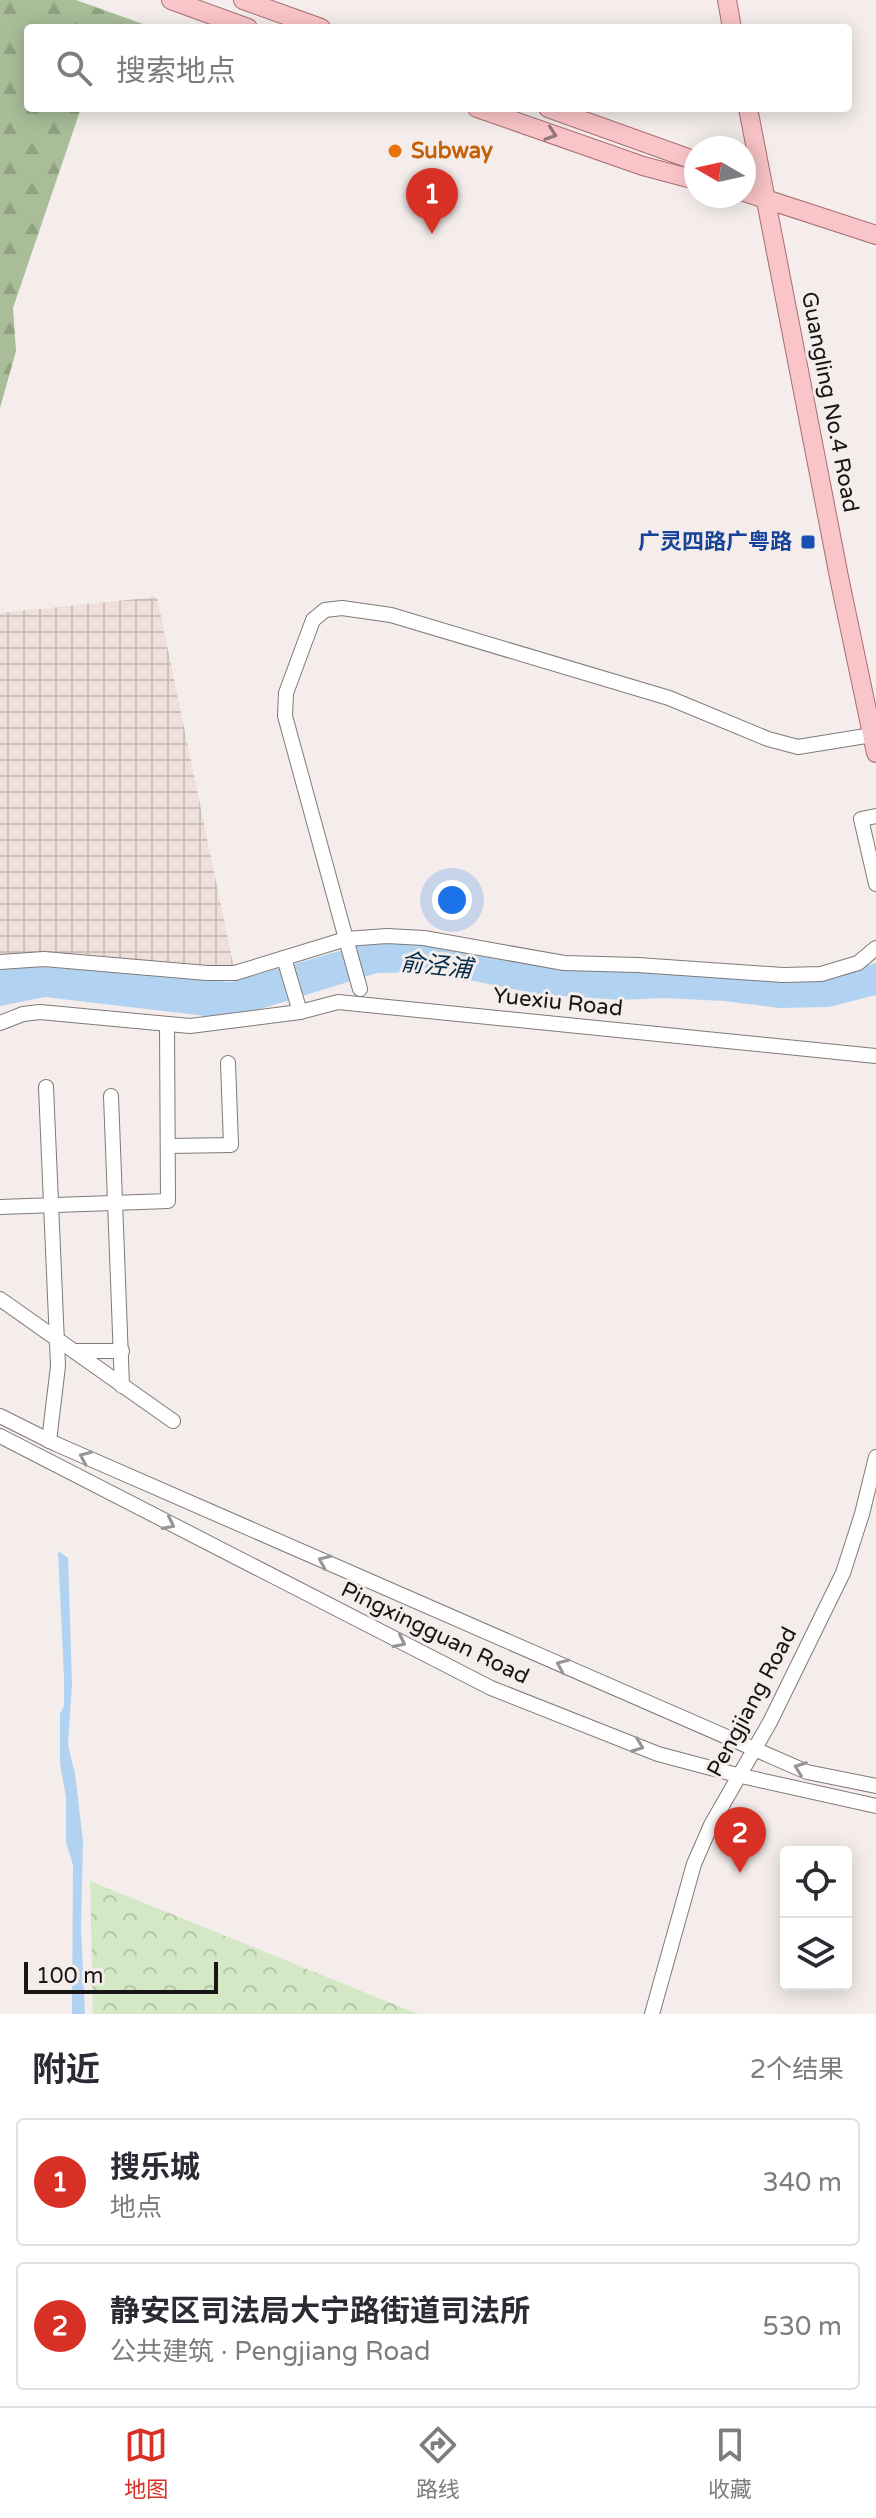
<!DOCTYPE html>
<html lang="zh">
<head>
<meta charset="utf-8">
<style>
  body { margin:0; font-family:"Varela Round","Noto Sans SC",sans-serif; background:#f2f2f3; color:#2b2b33 }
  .controls { position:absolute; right:24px; bottom:24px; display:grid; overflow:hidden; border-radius:8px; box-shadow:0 4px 20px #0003 }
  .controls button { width:72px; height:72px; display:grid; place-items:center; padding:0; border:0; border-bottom:2px solid #e1e1e2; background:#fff; color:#2b2b33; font:40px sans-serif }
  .compass { position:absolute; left:684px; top:136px; width:72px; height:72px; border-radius:50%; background:#fff; box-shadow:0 4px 20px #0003; rotate:279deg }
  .scale { position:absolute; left:24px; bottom:20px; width:194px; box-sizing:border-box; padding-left:8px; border:4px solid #181615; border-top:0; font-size:22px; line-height:28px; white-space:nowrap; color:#181615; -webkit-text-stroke:6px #f4edeb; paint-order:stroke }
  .you { position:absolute; left:452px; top:900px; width:28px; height:28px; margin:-20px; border:6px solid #fff; border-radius:50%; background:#1a73e8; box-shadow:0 0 0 12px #1a73e833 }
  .badge { display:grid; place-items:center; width:52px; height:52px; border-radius:50%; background:#d93025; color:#fff; font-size:26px; font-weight:700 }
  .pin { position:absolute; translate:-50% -66px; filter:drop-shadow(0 2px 4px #0008) }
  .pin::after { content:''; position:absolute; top:42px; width:28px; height:24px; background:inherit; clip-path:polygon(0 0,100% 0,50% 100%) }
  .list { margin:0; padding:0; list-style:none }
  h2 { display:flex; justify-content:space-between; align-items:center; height:104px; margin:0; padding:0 32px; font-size:34px }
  h2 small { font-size:26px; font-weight:400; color:#7c7c81 }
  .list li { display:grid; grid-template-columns:52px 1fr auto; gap:24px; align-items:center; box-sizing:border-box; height:128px; margin:0 16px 16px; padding:0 16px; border:2px solid #e1e1e2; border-radius:8px }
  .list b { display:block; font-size:30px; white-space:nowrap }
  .list p { margin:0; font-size:26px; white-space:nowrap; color:#7c7c81 }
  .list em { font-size:26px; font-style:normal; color:#7c7c81 }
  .icon { flex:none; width:44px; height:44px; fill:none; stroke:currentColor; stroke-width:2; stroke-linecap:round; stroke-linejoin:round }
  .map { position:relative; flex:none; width:876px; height:2014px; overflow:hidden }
  .search { position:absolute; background:#fff; box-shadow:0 4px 20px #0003; left:24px; right:24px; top:24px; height:88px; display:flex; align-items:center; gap:20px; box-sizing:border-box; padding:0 28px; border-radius:8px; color:#7c7c81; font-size:30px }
  .sheet { height:392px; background:#fff }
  nav { display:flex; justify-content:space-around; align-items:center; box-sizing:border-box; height:112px; border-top:2px solid #e1e1e2; background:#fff; font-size:22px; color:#7c7c81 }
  nav a { display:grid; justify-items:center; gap:4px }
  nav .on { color:#d93025 }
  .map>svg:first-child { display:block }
  .industrial { fill:url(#industrial-grid) }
  .forest { fill:url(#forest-firs) }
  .park { fill:url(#park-crowns) }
  .water { fill:#b1d3f1 }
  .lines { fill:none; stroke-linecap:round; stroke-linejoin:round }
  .minor-casing { stroke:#7f7a78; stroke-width:16 }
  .major-casing { stroke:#a86e72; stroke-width:20 }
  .minor { stroke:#fff; stroke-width:14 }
  .major { stroke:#fac5c8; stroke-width:18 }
  .oneway { stroke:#947677 }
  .oneway2 { stroke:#979696 }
  .food-dot { fill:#e8710a; stroke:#f4edeb; stroke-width:3 }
  .transit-dot { fill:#1a4fb4; stroke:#f4edeb; stroke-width:3 }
  .labels { text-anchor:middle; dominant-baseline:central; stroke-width:6; stroke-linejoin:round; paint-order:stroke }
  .food-label { font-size:22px; font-weight:bold; fill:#c56008; stroke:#f4edeb; text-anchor:start }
  .street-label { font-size:22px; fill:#181615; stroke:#f4edeb }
  .transit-label { font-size:22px; font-weight:bold; fill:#164399; stroke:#f4edeb; text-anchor:end }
  .water-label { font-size:24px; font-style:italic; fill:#032c49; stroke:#f4edeb }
</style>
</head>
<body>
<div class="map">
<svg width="876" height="2014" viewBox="0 0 876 2014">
  <defs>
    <pattern id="industrial-grid" width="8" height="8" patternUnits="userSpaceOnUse" patternTransform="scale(2)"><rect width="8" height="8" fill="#eedfda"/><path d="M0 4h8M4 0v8" fill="none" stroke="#cbbfba"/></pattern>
    <pattern id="forest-firs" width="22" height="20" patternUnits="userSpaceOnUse" patternTransform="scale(2)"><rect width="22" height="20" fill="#a8bd98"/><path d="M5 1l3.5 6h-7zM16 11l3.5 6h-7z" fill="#90a282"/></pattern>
    <pattern id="park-crowns" width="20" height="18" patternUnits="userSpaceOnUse" patternTransform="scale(2)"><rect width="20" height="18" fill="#d5e8c6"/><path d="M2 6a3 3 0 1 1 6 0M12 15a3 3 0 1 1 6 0" fill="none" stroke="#b6c6a9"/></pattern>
  </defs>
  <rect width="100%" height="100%" fill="#f4edeb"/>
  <polygon class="industrial" points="157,597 235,973 0,962 0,613"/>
  <polygon class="forest" points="0,0 76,0 154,28 28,28 28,108 81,108 13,308 16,351 0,408"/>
  <polygon class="park" points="90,1881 418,2014 93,2014"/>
  <g class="water">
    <polygon points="398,940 473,953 835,975 876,963 876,995 829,1007 780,1008 724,1001 664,998 620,1000 537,994 430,972 377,973 241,1015 214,1017 45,997 0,1006 0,969 19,965 231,982 374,941"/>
    <polygon points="58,1551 68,1558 72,1684 68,1745 75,1774 83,1841 81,1928 85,2014 72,2014 73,1865 66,1842 66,1797 60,1764 60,1714 64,1706 64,1677"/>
  </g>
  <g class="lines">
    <defs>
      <g id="minor">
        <polyline points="876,816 861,819 876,884"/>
        <polyline points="284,958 300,1012"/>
        <polyline points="0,962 44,959 207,973 235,973 346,939 285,716 286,693 313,620 325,610 342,608 391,615 669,698 768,739 798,747 872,735"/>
        <polyline points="360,989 346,939 387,936 424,938 564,963 638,965 783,975 821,974 858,963 876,948"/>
        <polyline points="0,1023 23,1014 40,1012 190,1026 300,1012 338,1002 876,1056"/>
        <polyline points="46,1087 58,1366 49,1441"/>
        <polyline points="111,1096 122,1386"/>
        <polyline points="168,1146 231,1145 228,1063"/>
        <polyline points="0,1207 168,1201 167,1024"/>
        <polyline points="0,1299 173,1421"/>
        <polyline points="74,1351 122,1351"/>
        <polyline points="0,1416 56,1444 807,1772 876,1786"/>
        <polyline points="0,1436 491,1688 658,1754 737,1775 876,1806"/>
        <polyline points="652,2014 694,1864 711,1825 770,1722 843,1573 862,1514 876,1457"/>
      </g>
      <g id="major">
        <polyline points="171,0 248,28"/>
        <polyline points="243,0 321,28"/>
        <polyline points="727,0 732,28"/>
        <polyline points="477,108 643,166 696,180"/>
        <polyline points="548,108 696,161"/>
        <polyline points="748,108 840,582 876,753"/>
        <polyline points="744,192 876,235"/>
      </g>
    </defs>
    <use href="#minor" class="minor-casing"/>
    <use href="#major" class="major-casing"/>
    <use href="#minor" class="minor"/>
    <use href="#major" class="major"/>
  </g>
  <defs><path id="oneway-chevron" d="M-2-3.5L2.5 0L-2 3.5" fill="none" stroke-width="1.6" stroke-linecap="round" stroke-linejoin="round" transform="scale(2)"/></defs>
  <use class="oneway" href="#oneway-chevron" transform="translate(551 134) rotate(19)"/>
  <g class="oneway2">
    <use href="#oneway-chevron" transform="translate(85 1457) rotate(-156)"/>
    <use href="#oneway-chevron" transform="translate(169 1524) rotate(27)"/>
    <use href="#oneway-chevron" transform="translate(324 1561) rotate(-156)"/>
    <use href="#oneway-chevron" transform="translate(400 1642) rotate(27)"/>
    <use href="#oneway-chevron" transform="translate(562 1665) rotate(-156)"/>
    <use href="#oneway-chevron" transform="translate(638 1746) rotate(21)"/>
    <use href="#oneway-chevron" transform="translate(800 1768) rotate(-159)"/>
  </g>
  <circle class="food-dot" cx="395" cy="151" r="8"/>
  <rect class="transit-dot" x="800" y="534" width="16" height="16" rx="4"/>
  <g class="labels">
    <g class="food-label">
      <text x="411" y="151">Subway</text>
    </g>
    <g class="street-label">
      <text transform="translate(830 402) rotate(79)">Guangling No.4 Road</text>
      <text transform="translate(558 1002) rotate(6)">Yuexiu Road</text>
      <text transform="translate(435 1633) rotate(26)">Pingxingguan Road</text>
      <text transform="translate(752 1702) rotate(-62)">Pengjiang Road</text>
    </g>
    <g class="transit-label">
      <text x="792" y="542">广灵四路广粤路</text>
    </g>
    <g class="water-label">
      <text transform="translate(436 966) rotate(6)">俞泾浦</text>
    </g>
  </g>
</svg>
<div class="controls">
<button><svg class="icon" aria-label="locate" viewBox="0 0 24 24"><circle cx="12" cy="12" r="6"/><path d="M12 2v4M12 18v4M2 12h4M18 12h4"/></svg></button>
<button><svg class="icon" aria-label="layers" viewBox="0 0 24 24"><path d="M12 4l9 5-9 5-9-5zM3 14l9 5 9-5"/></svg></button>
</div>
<svg class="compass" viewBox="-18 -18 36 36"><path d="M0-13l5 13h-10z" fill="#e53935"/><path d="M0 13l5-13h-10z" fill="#7c7c81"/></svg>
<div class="scale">100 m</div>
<div class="you"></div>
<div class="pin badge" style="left:432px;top:234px">1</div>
<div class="pin badge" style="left:740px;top:1873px">2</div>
<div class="search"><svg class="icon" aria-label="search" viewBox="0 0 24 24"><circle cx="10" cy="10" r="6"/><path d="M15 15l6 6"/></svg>搜索地点</div>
</div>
<section class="sheet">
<h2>附近<small>2个结果</small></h2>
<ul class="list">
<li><span class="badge">1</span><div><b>搜乐城</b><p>地点</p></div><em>340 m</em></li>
<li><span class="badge">2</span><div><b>静安区司法局大宁路街道司法所</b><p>公共建筑 · Pengjiang Road</p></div><em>530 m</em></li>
</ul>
</section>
<nav>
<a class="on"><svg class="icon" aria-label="map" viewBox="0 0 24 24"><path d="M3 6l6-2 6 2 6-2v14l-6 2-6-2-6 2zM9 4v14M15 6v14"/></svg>地图</a>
<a><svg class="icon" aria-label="directions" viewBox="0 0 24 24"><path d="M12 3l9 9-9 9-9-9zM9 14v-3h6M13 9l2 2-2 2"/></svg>路线</a>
<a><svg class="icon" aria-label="saved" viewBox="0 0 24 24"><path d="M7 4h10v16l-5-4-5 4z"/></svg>收藏</a>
</nav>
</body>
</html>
